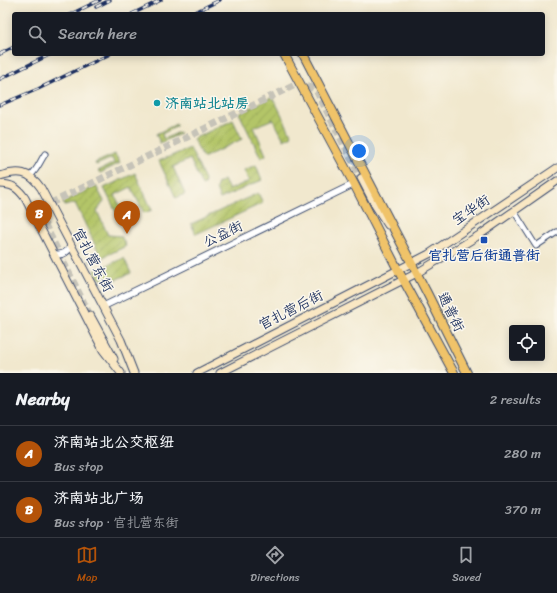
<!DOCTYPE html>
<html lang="en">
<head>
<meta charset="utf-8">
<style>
  body { margin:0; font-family:Sriracha,"LXGW WenKai TC",sans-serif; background:#242831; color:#f1f3f6 }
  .controls { position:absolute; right:12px; bottom:12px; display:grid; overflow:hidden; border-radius:4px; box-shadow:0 2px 10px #0003 }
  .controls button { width:36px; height:36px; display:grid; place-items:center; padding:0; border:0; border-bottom:1px solid #363941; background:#171b24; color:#f1f3f6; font:20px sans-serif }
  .you { position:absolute; left:359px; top:151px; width:14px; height:14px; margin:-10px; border:3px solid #fff; border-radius:50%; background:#1a73e8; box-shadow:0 0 0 6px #1a73e833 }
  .badge { display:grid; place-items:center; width:26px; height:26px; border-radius:50%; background:#b45309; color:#fff; font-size:13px; font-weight:700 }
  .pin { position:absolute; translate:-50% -33px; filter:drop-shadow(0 1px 2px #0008) }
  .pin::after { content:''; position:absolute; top:21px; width:14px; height:12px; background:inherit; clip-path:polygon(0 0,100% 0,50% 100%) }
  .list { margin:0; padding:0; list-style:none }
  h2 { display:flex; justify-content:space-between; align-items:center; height:52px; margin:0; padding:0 16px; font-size:17px }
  h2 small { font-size:13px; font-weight:400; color:#9ea1a6 }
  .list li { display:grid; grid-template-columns:26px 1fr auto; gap:12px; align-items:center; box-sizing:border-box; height:56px; padding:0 16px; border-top:1px solid #363941 }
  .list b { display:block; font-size:15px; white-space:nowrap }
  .list p { margin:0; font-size:13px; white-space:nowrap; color:#9ea1a6 }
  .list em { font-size:13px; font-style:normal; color:#9ea1a6 }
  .icon { flex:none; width:22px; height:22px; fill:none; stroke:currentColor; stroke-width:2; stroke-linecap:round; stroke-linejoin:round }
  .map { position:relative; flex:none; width:557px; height:373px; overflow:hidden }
  .search { position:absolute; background:#171b24; box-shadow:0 2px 10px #0003; left:12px; right:12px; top:12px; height:44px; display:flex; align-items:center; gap:10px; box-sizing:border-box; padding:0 14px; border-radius:4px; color:#9ea1a6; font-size:15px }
  .sheet { height:164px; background:#171b24 }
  nav { display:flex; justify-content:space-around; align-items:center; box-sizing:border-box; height:56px; border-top:1px solid #363941; background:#171b24; font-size:11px; color:#9ea1a6 }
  nav a { display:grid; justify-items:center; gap:2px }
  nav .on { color:#b45309 }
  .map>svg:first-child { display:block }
  .garden { fill:url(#garden-furrows); stroke:#677a63 }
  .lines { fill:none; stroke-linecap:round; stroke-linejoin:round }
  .secondary-tunnel { stroke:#c6c3b8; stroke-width:7; stroke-dasharray:7 3.5; stroke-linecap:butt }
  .minor-casing { stroke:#3b4b6f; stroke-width:7 }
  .tertiary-casing { stroke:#3b4b6f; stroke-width:8 }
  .secondary-casing { stroke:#3b4b6f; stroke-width:9 }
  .primary-casing { stroke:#3b4b6f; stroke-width:10 }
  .minor { stroke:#fff; stroke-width:5 }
  .tertiary { stroke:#fff; stroke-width:6 }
  .secondary { stroke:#f9e7c3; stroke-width:7 }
  .primary { stroke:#f0c369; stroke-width:8 }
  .rail-casing { stroke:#1b2f5e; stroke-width:3.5 }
  .rail { stroke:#fbf7ec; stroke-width:2; stroke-dasharray:6; stroke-linecap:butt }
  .culture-dot { fill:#0f9aa8; stroke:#fbf7ec; stroke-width:1.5 }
  .transit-dot { fill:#1a4fb4; stroke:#fbf7ec; stroke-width:1.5 }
  .labels { text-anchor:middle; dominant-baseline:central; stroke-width:3; stroke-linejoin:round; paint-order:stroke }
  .culture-label { font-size:14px; font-weight:bold; fill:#0d838f; stroke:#fbf7ec; text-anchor:start }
  .street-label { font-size:14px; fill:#1b2f5e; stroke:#fbf7ec }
  .transit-label { font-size:14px; font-weight:bold; fill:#164399; stroke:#fbf7ec }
</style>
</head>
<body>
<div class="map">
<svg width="557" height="373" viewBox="0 0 557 373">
  <defs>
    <pattern id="garden-furrows" width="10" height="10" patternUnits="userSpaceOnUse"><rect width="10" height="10" fill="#b3c568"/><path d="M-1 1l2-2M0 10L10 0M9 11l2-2" fill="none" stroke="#91a059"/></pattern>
  </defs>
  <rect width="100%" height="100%" fill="#fbf7ec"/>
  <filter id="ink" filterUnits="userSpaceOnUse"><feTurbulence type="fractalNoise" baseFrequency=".025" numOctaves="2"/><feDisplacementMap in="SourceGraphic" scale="8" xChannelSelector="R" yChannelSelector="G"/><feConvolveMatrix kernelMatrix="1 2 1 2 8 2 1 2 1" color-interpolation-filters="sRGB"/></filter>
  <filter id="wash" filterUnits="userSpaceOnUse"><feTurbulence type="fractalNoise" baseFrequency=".012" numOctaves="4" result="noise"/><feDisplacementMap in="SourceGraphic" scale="16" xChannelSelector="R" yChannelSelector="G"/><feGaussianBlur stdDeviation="0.9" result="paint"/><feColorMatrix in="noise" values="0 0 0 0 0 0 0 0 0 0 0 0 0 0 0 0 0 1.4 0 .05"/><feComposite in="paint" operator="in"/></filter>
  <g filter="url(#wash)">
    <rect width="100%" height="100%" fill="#f1e8ce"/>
    <g class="garden">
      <polygon points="273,97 292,136 284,140 273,119 254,127 266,155 261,158 239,113"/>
      <polygon points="233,120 242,139 203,158 193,139"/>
      <polygon points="176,124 177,126 162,134 164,139 179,132 180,134 160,143 156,134"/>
      <polygon points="190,148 205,180 204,185 202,186 190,159 173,167 185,194 176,198 159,161"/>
      <polygon points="115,154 120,163 100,173 98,171 114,163 112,158 96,165 95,163"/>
      <polygon points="256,165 262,180 220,199 216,189 218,183 224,180 229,190 249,181 244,170"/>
      <polygon points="135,173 152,210 144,213 131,187 115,195 127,221 125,223 120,220 104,188"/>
      <polygon points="96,186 104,201 97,211 108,235 121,236 126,246 91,263 89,258 99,253 75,203 65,206 63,202"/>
      <polygon points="258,193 263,203 196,234 191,224"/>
      <polygon points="124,258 131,273 110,282 99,278 94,271"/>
    </g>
  </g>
  <g filter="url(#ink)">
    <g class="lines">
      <path class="secondary-tunnel" d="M90 315 44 223C43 216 42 211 47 205L295 85C305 84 309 85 317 92L361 178"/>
      <defs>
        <g id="minor">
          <path d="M30 176C38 169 39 163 45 154"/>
          <polyline points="514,211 536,246 557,232"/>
        </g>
        <g id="tertiary">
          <path d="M54 254C62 256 67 253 71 246"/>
          <polyline points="104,306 354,184"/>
        </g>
        <g id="secondary">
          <path d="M0 176C19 170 29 171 41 188L121 340 134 373"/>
          <polyline points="361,178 375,205 388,225"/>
          <path d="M0 184C12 184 18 188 25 198L103 350 121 373"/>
          <polyline points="90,315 114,359"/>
          <polyline points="197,373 429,254 557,168"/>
          <polyline points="220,373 417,273 481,234 557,181"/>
        </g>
        <g id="primary">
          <polyline points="284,54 354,184 398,270 454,373"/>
          <polyline points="303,54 427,293 467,373"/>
        </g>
      </defs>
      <use href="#minor" class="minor-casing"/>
      <use href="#tertiary" class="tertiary-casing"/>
      <use href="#secondary" class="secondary-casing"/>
      <use href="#primary" class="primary-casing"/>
      <use href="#minor" class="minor"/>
      <use href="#tertiary" class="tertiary"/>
      <use href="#secondary" class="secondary"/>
      <use href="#primary" class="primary"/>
      <defs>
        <g id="rail">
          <polyline points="96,7 110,0"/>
          <polyline points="71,14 100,0"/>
          <polyline points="132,14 161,0"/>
          <polyline points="191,14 220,0"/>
          <polyline points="0,54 14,47"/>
          <polyline points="0,79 51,54"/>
          <polyline points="0,105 38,89 110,54"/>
        </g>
      </defs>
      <use href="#rail" class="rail-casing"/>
      <use href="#rail" class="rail"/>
    </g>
  </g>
  <circle class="culture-dot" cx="157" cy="103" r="4"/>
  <rect class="transit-dot" x="480" y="236" width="8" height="8" rx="2"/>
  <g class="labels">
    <g class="culture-label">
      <text x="165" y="103">济南站北站房</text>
    </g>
    <g class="street-label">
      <text transform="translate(471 210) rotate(-34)">宝华街</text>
      <text transform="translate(223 234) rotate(-26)">公益街</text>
      <text transform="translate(93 260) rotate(62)">官扎营东街</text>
      <text transform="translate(291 310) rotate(-27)">官扎营后街</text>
      <text transform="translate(451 312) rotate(64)">通普街</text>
    </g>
    <g class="transit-label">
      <text x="484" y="255">官扎营后街通普街</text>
    </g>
  </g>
</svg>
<div class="controls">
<button><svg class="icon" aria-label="locate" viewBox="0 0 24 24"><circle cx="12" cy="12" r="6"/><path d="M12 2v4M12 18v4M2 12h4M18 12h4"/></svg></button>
</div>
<div class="you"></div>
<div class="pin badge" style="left:127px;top:234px">A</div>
<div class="pin badge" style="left:39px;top:233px">B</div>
<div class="search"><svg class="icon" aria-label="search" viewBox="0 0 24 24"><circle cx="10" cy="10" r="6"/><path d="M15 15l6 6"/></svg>Search here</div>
</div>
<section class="sheet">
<h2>Nearby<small>2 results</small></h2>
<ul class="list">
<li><span class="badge">A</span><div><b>济南站北公交枢纽</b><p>Bus stop</p></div><em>280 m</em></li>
<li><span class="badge">B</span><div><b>济南站北广场</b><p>Bus stop · 官扎营东街</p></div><em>370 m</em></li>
</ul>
</section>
<nav>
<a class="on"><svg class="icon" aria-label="map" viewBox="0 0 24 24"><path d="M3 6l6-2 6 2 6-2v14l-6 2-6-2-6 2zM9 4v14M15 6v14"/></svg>Map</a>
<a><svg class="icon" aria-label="directions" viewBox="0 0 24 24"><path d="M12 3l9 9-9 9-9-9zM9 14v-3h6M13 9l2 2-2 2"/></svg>Directions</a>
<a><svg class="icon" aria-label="saved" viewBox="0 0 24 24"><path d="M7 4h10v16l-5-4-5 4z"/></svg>Saved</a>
</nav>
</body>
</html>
